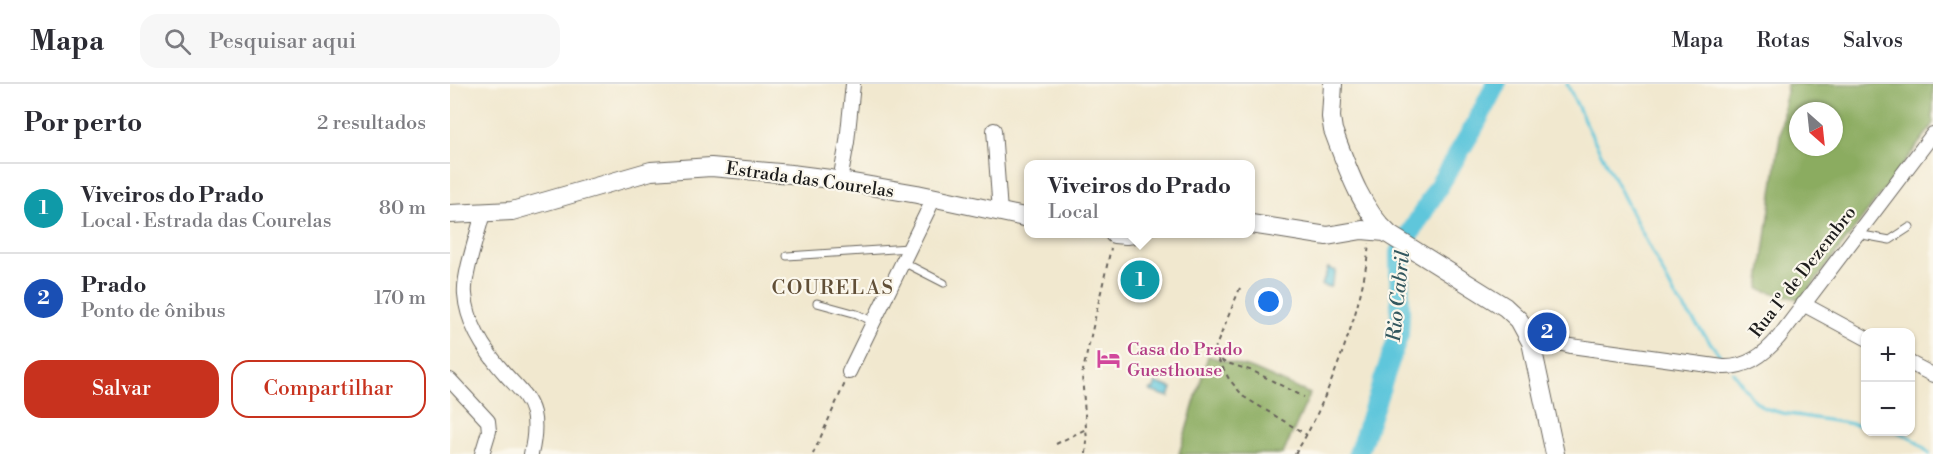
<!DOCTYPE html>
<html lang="pt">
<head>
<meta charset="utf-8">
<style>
  body { margin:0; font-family:"Libre Bodoni",serif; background:#f7f7f7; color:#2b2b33 }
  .controls { position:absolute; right:18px; bottom:18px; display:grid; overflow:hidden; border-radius:12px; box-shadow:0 2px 4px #0004 }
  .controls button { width:54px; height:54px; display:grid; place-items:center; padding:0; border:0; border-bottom:2px solid #e1e1e2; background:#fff; color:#2b2b33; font:30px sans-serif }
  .compass { position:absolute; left:1339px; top:18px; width:54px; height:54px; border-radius:50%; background:#fff; box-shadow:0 2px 4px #0004; rotate:153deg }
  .you { position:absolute; left:819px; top:218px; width:21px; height:21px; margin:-15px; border:4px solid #fff; border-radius:50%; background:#1a73e8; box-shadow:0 0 0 9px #1a73e833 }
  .badge { display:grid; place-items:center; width:39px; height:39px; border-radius:50%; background:#c8321e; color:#fff; font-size:20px; font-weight:700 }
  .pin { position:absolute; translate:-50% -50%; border:3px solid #fff; box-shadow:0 2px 6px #0006 }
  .popup { position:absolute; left:574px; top:76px; width:231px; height:78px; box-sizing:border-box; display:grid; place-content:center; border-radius:12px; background:#fff; filter:drop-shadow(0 2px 4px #0005); font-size:20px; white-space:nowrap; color:#7c7c81 }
  .popup b { font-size:22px; color:#2b2b33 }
  .popup::after { content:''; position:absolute; left:50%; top:100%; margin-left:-12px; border:12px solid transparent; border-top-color:#fff }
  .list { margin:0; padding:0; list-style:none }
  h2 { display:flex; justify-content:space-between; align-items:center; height:78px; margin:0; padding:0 24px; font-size:26px }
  h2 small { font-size:20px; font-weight:400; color:#7c7c81 }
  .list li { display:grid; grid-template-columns:39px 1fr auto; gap:18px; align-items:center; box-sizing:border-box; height:90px; padding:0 24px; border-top:2px solid #e1e1e2 }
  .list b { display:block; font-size:22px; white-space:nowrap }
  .list p { margin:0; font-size:20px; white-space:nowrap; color:#7c7c81 }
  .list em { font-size:20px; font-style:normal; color:#7c7c81 }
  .actions { display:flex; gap:12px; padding:18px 24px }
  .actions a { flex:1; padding:14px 0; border:2px solid #c8321e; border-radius:18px; text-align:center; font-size:21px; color:#c8321e }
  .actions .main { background:#c8321e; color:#fff }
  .icon { flex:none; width:33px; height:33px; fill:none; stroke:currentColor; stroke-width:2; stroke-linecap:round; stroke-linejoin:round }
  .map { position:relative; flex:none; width:1483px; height:370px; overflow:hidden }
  header { display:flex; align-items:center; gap:36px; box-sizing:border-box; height:84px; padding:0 30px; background:#fff; border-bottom:2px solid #e1e1e2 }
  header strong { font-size:28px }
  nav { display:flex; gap:33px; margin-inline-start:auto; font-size:21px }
  .search { width:420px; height:54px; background:#f7f7f7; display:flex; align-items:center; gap:15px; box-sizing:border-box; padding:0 21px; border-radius:18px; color:#7c7c81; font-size:22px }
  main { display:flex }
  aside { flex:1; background:#fff }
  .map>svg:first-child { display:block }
  .forest { fill:#8bac60; stroke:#54643e; stroke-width:1.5; fill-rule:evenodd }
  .water { fill:#5fc6db; stroke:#3e717c; stroke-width:1.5 }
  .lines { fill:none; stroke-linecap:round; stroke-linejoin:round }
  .stream { stroke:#5fc6db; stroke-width:3 }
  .river { stroke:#5fc6db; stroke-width:20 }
  .lane-casing { stroke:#67635b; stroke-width:9 }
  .street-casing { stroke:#67635b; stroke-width:16 }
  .secondary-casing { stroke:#67635b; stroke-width:20 }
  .path { stroke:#67635b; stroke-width:2; stroke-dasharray:4.5 4.5; stroke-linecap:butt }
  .lane { stroke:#fff; stroke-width:7 }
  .street { stroke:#fff; stroke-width:14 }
  .secondary { stroke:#fff; stroke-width:18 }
  .labels { text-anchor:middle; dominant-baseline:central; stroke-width:4.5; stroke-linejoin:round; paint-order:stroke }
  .street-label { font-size:18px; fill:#1c1c1c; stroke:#fbf7ec }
  .hotel-label { font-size:18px; fill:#b23c85; stroke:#fbf7ec; text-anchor:start }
  .neighbourhood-label { font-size:20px; letter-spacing:1.5px; fill:#614f37; stroke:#fbf7ec }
  .water-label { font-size:20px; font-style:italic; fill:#33585f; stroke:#fbf7ec }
</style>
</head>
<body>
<header>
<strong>Mapa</strong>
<div class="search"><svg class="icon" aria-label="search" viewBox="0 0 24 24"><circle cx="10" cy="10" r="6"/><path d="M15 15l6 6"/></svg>Pesquisar aqui</div>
<nav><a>Mapa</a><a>Rotas</a><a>Salvos</a></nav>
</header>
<main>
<aside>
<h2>Por perto<small>2 resultados</small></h2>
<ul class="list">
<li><span class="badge" style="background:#0f9aa8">1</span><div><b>Viveiros do Prado</b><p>Local · Estrada das Courelas</p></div><em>80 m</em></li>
<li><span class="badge" style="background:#1a4fb4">2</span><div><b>Prado</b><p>Ponto de ônibus</p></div><em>170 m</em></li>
</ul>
<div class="actions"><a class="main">Salvar</a><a>Compartilhar</a></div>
</aside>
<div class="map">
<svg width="1483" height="370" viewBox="0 0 1483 370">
  <rect width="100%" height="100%" fill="#fbf7ec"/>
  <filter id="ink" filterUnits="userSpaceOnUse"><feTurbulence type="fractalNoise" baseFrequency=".0167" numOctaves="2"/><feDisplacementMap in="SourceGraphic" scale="12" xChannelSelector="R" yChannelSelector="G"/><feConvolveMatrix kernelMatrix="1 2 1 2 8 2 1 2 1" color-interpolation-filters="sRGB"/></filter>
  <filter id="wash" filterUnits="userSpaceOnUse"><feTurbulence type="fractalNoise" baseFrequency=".008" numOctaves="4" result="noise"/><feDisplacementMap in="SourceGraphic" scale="24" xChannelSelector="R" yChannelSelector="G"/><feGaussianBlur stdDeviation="1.35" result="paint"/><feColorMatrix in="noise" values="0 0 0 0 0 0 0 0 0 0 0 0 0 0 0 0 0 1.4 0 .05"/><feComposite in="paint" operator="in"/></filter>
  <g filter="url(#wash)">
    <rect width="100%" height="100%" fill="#f1e8cf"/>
    <g class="forest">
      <path d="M1337 0H1483V39L1479 46 1351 216 1309 205ZM1348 27H1384V63H1348Z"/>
      <polygon points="758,272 803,285 860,310 833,370 729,370"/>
    </g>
    <g class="water">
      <polygon points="878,184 886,187 880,203 872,201"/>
      <polygon points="706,299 722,304 719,313 700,307 701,305 704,305"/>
    </g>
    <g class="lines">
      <g class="stream">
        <polyline points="1117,0 1139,46 1225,212 1275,278"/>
        <polyline points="1283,288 1301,313 1314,324 1332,329 1416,342"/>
        <polyline points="1448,348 1463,355 1480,370"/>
      </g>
      <polyline class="river" points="908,370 949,250 950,228 949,173 951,165 1024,43 1046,0"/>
    </g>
  </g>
  <g filter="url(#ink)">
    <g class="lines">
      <defs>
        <g id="lane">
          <polyline points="1407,150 1440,156 1460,143"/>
          <polyline points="337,172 459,164"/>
          <polyline points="453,178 494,199"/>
          <polyline points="367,219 407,230 424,238"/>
        </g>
        <g id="street">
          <polyline points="544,46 550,128"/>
          <polyline points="390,97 397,58 403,0"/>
          <path d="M33 129C28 149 13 192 15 210 17 240 37 270 57 292 67 303 79 313 83 329 86 342 84 357 81 370"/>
          <polyline points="1353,220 1416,254"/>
          <path d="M1076 246 1101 257 1121 262 1273 283C1296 284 1315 270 1329 253L1483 50"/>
          <polyline points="1460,279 1483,291"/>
          <polyline points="399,288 484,114"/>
          <polyline points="0,296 38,337 39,347 32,370"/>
        </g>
        <g id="secondary">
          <path d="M883 0 881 33 883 46C896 80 910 124 938 149"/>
          <polyline points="0,130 62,127 201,87 261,83 341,90 380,95 467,110 579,134"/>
          <polyline points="801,140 877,152 912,146 935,148 1055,223 1069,236 1081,258 1105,370"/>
          <polyline points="664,150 676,151 685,150"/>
        </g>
      </defs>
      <use href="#lane" class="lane-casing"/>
      <use href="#street" class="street-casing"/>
      <use href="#secondary" class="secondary-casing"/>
      <g class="path">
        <polyline points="790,204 764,267 764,271 774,278 803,287 854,313"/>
        <polyline points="768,275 779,295 794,313 857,351"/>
        <polyline points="606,360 636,345"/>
        <polyline points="363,370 395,299"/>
        <polyline points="636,370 637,357 632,291 661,164"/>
        <path d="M845 370C862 344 873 317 885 288 901 246 915 204 919 159"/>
      </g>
      <use href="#lane" class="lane"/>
      <use href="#street" class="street"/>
      <use href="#secondary" class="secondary"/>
    </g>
  </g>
  <defs>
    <symbol id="hotel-bare" viewBox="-9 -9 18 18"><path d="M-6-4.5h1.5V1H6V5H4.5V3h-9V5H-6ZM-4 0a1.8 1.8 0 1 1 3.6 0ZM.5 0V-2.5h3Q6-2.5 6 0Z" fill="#d1479c" stroke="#fbf7ec" stroke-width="2.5" paint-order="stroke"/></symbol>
  </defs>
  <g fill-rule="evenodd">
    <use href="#hotel-bare" x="642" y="258" width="33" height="33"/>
  </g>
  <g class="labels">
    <g class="street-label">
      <text transform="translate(360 96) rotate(8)">Estrada das Courelas</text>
      <text transform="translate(1353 188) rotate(-52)">Rua 1º de Dezembro</text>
    </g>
    <g class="hotel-label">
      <text x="677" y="265">Casa do Prado<tspan x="677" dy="21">Guesthouse</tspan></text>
    </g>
    <g class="neighbourhood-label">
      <text x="383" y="204">COURELAS</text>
    </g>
    <g class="water-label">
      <text transform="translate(949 212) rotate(-84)">Rio Cabril</text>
    </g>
  </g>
</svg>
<div class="controls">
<button>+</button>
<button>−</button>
</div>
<svg class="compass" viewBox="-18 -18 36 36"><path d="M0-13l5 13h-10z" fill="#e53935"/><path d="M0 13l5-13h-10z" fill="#7c7c81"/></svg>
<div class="you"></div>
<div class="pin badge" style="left:690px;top:196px;background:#0f9aa8">1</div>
<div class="popup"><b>Viveiros do Prado</b>Local</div>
<div class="pin badge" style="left:1097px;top:248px;background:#1a4fb4">2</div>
</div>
</main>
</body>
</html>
